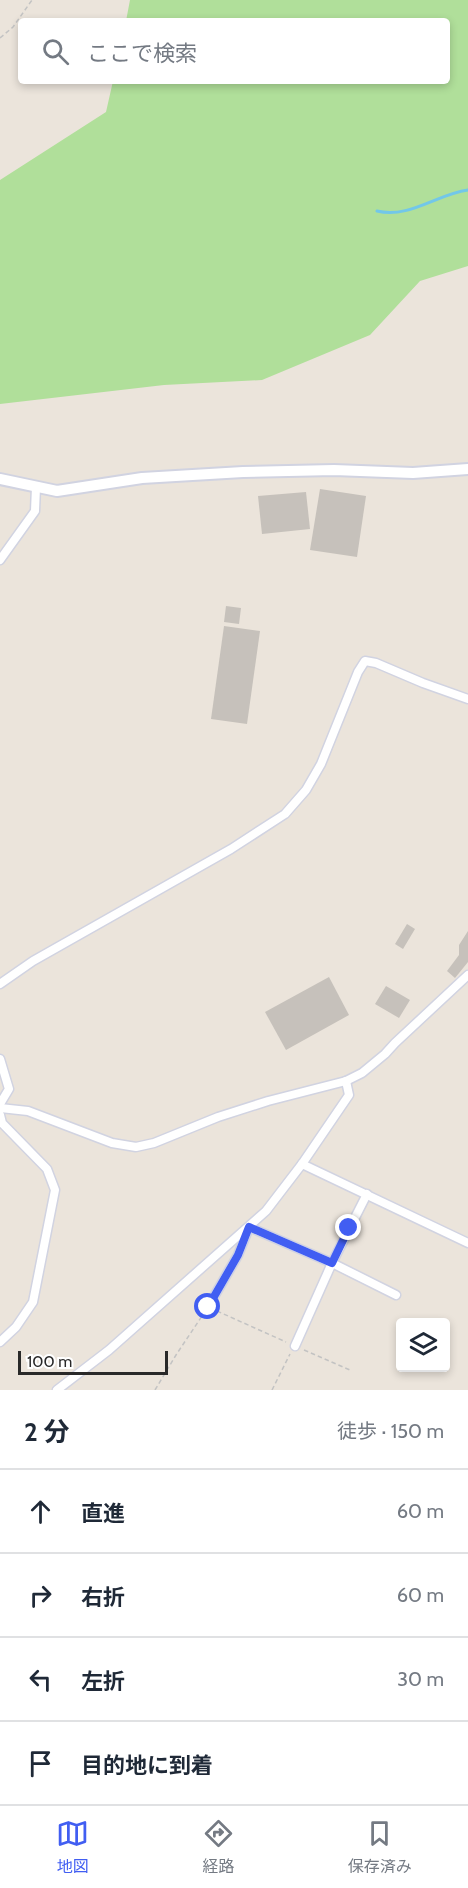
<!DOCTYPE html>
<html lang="ja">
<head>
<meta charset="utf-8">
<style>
  body { margin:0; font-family:Cabin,"Noto Sans JP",sans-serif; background:#f6f6f7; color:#1f2937 }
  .controls { position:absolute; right:18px; bottom:18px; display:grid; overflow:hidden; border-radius:6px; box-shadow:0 3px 9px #0003 }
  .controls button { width:54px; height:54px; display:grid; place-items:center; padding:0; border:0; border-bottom:2px solid #e0e1e3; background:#fff; color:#1f2937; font:30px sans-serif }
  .scale { position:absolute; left:18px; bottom:15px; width:150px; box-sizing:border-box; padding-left:6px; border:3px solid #292929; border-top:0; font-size:16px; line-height:21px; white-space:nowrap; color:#292929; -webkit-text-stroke:4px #fff; paint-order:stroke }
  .stop { position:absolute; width:18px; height:18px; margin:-14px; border:4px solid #415ef2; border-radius:50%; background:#fff }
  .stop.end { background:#415ef2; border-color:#fff; box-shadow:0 2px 6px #0008 }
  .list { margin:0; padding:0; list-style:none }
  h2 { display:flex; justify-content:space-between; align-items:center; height:78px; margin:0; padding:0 24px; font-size:26px }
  h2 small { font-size:20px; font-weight:400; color:#747a83 }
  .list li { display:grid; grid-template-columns:39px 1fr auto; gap:18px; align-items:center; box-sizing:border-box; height:84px; padding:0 24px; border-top:2px solid #e0e1e3 }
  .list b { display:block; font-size:22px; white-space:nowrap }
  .list em { font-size:20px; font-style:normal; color:#747a83 }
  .icon { flex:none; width:33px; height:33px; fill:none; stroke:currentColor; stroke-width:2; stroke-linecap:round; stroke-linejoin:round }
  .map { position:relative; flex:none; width:468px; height:1390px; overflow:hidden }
  .search { position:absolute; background:#fff; box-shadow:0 3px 9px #0003; left:18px; right:18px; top:18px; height:66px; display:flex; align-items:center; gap:15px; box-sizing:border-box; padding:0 21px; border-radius:6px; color:#747a83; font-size:22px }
  .sheet { height:414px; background:#fff }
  nav { display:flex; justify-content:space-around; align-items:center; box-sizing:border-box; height:84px; border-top:2px solid #e0e1e3; background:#fff; font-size:16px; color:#747a83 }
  nav a { display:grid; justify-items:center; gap:3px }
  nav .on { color:#415ef2 }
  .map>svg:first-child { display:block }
  .green { fill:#b0df9a }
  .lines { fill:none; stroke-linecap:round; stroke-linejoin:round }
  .stream { stroke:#72c7e9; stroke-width:3 }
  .building { fill:#c6c1bb }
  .minor-casing { stroke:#d1d3e1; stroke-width:11 }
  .tertiary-casing { stroke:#d1d3e1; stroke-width:14 }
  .path { stroke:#c3c3c3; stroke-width:1.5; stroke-dasharray:4.5 3; stroke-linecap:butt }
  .minor { stroke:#fff; stroke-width:8 }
  .tertiary { stroke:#fff; stroke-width:10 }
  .route { stroke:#415ef2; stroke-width:8 }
</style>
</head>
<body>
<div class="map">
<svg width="468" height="1390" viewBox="0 0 468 1390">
  <rect width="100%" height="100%" fill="#ebe4db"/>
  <polygon class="green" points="130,0 468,0 468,266 420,281 370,335 262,380 164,385 0,404 0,180 106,112 113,81 447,81 447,21 126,21"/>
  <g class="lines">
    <path class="stream" d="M377 211C409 219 437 194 468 190"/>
  </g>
  <g class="building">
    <polygon points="320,489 366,496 357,557 310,550"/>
    <polygon points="306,492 310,529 262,534 258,496"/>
    <polygon points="226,606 241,608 239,624 224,622"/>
    <polygon points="224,626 260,631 247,724 211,719"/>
    <polygon points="407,924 415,929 403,949 395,944"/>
    <polygon points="468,931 468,962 455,978 447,971 459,955 459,945"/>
    <polygon points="329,977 349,1015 286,1050 265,1012"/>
    <polygon points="386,986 410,1000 399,1018 375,1004"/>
  </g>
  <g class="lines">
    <defs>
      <g id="minor">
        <polyline points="0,560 35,511 36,487"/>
        <polyline points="0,984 33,961 231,849 285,814 306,790 321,764 358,672 365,661 376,663 423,683 468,699"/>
        <polyline points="0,1059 9,1089 0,1104"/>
        <polyline points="0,1108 28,1111 112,1143 136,1147 154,1143 218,1117 268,1101 346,1081 362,1073 385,1054 395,1043 468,975"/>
        <polyline points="0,1115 2,1123 47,1169 55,1190 33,1302 16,1327 0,1342"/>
        <polyline points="302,1164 468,1243"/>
        <polyline points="249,1227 332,1263 396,1295"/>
        <polyline points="208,1307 238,1255 248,1230"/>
        <polyline points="295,1346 332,1263 367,1194"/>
        <polyline points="57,1390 109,1350 266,1211 302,1164 349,1095 346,1081"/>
      </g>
      <polyline id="tertiary" points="0,479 57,491 142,478 243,472 334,470 413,473 468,469"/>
    </defs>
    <use href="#minor" class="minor-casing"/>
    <use href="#tertiary" class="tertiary-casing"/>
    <g class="path">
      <polyline points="0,38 13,27 32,0"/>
      <polyline points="217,1311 286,1342"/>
      <polyline points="304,1350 350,1370"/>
      <polyline points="155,1390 176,1355 202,1316"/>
      <polyline points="272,1390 290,1354"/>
    </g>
    <use href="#minor" class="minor"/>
    <use href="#tertiary" class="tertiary"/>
  </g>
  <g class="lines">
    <polyline class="route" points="208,1307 238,1255 249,1227 332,1263 349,1228"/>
  </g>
</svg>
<div class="controls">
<button><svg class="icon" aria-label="layers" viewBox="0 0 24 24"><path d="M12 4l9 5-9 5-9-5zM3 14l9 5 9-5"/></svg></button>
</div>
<div class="scale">100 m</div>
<div class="stop" style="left:208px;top:1307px"></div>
<div class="stop end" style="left:349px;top:1228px"></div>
<div class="search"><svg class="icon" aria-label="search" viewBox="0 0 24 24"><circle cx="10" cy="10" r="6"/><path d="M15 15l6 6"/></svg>ここで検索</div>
</div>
<section class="sheet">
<h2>2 分<small>徒歩 · 150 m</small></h2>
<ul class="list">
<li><svg class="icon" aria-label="ahead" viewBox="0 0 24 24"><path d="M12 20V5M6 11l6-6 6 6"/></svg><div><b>直進</b></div><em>60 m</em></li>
<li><svg class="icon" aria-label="right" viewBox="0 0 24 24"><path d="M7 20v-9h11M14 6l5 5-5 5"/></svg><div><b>右折</b></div><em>60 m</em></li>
<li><svg class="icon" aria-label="left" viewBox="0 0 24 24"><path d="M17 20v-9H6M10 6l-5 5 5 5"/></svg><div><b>左折</b></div><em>30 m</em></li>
<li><svg class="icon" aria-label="arrive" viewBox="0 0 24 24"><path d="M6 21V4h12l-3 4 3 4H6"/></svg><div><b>目的地に到着</b></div></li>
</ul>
</section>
<nav>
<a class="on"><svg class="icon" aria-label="map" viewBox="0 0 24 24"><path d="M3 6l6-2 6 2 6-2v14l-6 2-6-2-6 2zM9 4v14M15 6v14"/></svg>地図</a>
<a><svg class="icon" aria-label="directions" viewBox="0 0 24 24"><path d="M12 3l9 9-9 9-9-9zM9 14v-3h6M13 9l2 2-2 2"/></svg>経路</a>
<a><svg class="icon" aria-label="saved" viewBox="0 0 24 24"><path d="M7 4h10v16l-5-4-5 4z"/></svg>保存済み</a>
</nav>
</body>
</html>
